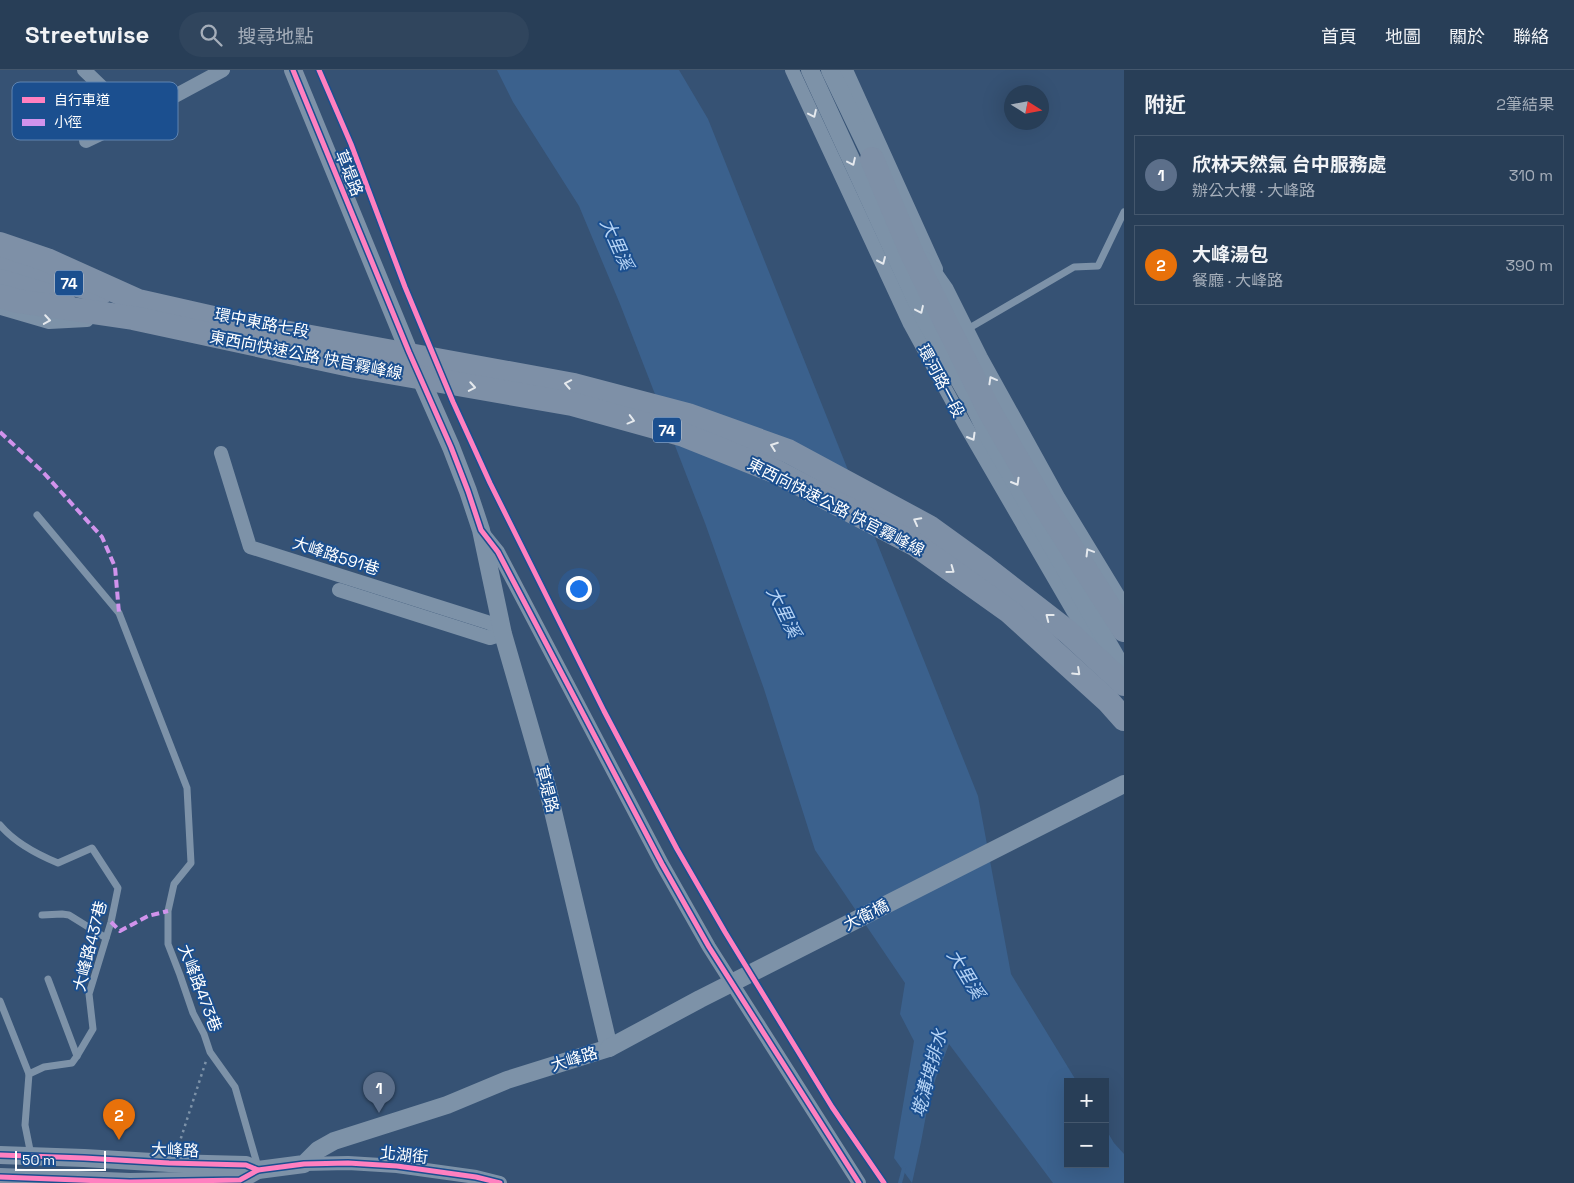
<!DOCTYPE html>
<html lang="zh-TW">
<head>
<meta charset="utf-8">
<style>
  body { margin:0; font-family:"Space Grotesk","Noto Sans TC",sans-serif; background:#30455d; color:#f1f3f6 }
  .controls { position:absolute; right:15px; bottom:15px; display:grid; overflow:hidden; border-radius:0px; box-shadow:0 5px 20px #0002 }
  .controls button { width:45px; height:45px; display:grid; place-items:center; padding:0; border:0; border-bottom:1px solid #44576d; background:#283e57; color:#f1f3f6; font:25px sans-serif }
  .compass { position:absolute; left:1004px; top:15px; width:45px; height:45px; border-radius:50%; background:#283e57; box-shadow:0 5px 20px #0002; rotate:101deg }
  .scale { position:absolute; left:15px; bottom:12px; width:91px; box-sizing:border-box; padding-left:5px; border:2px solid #fff; border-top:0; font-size:14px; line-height:18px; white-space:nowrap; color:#fff; -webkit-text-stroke:4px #1b4f8f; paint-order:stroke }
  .you { position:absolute; left:578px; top:518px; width:18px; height:18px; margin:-12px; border:4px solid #fff; border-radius:50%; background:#1a73e8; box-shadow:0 0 0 8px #1a73e833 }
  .badge { display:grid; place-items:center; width:32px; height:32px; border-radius:50%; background:#8abfa5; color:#fff; font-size:16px; font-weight:700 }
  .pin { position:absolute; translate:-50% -41px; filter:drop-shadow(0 1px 2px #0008) }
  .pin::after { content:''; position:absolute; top:26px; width:18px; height:15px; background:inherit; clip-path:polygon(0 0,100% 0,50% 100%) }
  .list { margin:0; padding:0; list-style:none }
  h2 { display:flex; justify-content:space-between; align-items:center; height:65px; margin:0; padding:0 20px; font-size:21px }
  h2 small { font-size:16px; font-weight:400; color:#a5aeba }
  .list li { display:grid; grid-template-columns:32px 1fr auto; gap:15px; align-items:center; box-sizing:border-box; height:80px; margin:0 10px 10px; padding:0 10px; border:1px solid #44576d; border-radius:0px }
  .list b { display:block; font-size:19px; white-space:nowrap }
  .list p { margin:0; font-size:16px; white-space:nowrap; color:#a5aeba }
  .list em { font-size:16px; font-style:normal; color:#a5aeba }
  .icon { flex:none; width:28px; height:28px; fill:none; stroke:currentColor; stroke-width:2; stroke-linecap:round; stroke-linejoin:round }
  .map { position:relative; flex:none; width:1124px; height:1113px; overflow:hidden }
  header { display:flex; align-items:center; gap:30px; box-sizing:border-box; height:70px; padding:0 25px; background:#283e57; border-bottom:1px solid #44576d }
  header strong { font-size:24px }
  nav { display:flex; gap:28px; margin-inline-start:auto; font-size:18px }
  .search { width:350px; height:45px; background:#30455d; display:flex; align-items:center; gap:12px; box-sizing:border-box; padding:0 18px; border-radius:28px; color:#a5aeba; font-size:19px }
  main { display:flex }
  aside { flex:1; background:#283e57 }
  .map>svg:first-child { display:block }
  .water { fill:#3b618d }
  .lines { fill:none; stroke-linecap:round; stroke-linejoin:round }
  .stream { stroke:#3b618d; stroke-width:4 }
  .path { stroke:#7d92a8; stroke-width:2.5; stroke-dasharray:2.5 4; stroke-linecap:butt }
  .service { stroke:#7d92a8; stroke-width:7 }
  .minor { stroke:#7d92a8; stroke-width:14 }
  .tertiary { stroke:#7d92a8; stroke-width:18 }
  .trunk { stroke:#7e90a7; stroke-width:24 }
  .tertiary-bridge { stroke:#7d92a8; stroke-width:18 }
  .trunk-bridge { stroke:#7e90a7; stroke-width:24 }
  .quiet { stroke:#d193ec; stroke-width:4; stroke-dasharray:8 4; stroke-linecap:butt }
  .cycleway-casing { stroke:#1b4f8f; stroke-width:8 }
  .cycleway { stroke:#ff80c0; stroke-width:5 }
  .oneway { stroke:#e5e9ee }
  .oneway2 { stroke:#e5e9ed }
  .labels { text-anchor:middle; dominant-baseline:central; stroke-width:4; stroke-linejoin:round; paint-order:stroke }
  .shield { fill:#1b4f8f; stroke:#bbcadd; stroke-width:1 }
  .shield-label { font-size:15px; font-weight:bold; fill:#fff }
  .street-label { font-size:16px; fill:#fff; stroke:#1b4f8f }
  .water-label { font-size:18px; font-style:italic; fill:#b5d3f5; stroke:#1b4f8f }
  .key { fill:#1b4f8f; stroke:#5f84b1; stroke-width:1 }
  .key-label { font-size:14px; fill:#fff }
</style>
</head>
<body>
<header>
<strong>Streetwise</strong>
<div class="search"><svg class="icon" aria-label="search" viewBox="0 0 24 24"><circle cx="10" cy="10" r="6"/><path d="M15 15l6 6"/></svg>搜尋地點</div>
<nav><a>首頁</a><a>地圖</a><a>關於</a><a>聯絡</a></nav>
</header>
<main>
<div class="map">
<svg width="1124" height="1113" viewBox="0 0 1124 1113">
  <rect width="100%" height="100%" fill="#365274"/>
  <polygon class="water" points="497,0 679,0 708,49 978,726 1011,904 1077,1012 1068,1012 1068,1094 1105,1094 1105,1058 1114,1073 1124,1084 1124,1113 1053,1113 949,974 930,1024 921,1072 912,1113 894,1088 914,971 900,944 905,913 815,780 764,619 705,453 620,234 579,136 513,32"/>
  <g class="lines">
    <polyline class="stream" points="900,1113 904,1098"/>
    <g class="path">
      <polyline points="319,0 351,74 405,217 428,271"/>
      <path d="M453 332C492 418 534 502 577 587 629 690 683 794 744 893"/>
      <polyline points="757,914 832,1037 884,1113"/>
      <polyline points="175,1080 180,1071 206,991"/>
    </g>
    <g class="service">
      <polyline points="966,260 1074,197 1098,196 1124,142"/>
      <polyline points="37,445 119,543 187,718 191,793 174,814 168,841 168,874 180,905 193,943 204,964 210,982 235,1017 258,1097"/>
      <path d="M0 755C15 773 36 784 58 793L92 778 118 818 111 852 89 924 93 959 77 986 72 993 44 997 29 1004 25 1055 31 1085"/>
      <polyline points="42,845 62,844 69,845 106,868"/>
      <polyline points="48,909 77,986"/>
      <polyline points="0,931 29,1004"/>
    </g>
    <g class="minor">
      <polyline points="84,0 134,48 223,0"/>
      <polyline points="792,0 910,254 964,353 1073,541 1087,561 1105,582"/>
      <polyline points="846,0 936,199"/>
      <polyline points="86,71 134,48"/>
      <polyline points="1,238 49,252 87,250"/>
      <polyline points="221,383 250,477 490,553 503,564"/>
      <polyline points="481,461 498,482 662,794 709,877 859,1113"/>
      <polyline points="339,520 490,568 503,564"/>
      <polyline points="304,1094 348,1093 397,1096 476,1107 500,1113"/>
    </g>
    <g class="tertiary">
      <polyline points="810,0 925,250 974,336 989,367 1124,601"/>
      <polyline points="830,0 877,98"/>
      <polyline points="924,190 945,220 979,288 1057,429 1124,539"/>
      <polyline points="0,1085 84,1088 169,1093 246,1095 258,1100"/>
      <polyline points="0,1107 130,1112 240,1110 258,1100 304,1094 318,1080 334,1071 447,1035 507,1010 609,978 548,720 503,564 481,460 468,421 451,377 409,282 293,0"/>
    </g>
    <g class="trunk">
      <polyline points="872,89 912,184 990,342 1044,435 1124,560"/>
      <polyline points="0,193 102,222"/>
      <polyline points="0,211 63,230"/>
    </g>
    <polyline class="tertiary-bridge" points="609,978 700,929 1124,714"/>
    <g class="trunk-bridge">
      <polyline points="0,174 47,190 138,231 244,255 574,315 688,345 788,381 929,457 983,496 1068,562 1124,614"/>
      <polyline points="0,226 17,231 133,248 355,296 572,334 684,365 779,403 916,475 1010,542 1108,631 1124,649"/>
    </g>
    <g class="quiet">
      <polyline points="0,362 42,401 102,467 115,497 119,543"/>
      <polyline points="111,852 120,861 148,846 168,841"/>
    </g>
    <defs>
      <g id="cycleway">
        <polyline points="293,0 409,282 451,377 468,421 481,460 498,482 662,794 709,877 859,1113"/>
        <polyline points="319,0 351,74 405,217 453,332 490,413 604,641 677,779 725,862 832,1037 884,1113"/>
        <polyline points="0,1085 84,1088 169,1093 246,1095 258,1100"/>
        <polyline points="0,1107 130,1112 240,1110 258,1100 304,1094 348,1093 397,1096 476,1107 500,1113"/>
      </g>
    </defs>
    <use href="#cycleway" class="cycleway-casing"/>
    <use href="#cycleway" class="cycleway"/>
  </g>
  <defs><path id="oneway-chevron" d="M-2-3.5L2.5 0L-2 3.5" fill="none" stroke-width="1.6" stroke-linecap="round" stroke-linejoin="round" transform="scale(1.25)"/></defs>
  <g class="oneway">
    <use href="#oneway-chevron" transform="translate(813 44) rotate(65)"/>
    <use href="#oneway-chevron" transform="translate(852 92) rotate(65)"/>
    <use href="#oneway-chevron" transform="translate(882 191) rotate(66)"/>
    <use href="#oneway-chevron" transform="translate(920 240) rotate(65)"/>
    <use href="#oneway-chevron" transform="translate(47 250) rotate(9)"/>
    <use href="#oneway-chevron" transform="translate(992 310) rotate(-119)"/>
    <use href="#oneway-chevron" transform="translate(972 367) rotate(60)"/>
    <use href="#oneway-chevron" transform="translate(1016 412) rotate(60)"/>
    <use href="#oneway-chevron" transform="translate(1089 482) rotate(-121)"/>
  </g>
  <g class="oneway2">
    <use href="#oneway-chevron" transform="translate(568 314) rotate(-169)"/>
    <use href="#oneway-chevron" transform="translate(472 317) rotate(10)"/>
    <use href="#oneway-chevron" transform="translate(631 350) rotate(15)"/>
    <use href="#oneway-chevron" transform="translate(774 376) rotate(-160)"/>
    <use href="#oneway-chevron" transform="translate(917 451) rotate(-152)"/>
    <use href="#oneway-chevron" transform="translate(951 500) rotate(36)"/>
    <use href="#oneway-chevron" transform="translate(1049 547) rotate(-142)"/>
    <use href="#oneway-chevron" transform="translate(1077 602) rotate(43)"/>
  </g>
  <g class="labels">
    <g class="shield">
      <rect x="55" y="200.5" width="28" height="25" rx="4"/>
      <rect x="653" y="347.5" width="28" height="25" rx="4"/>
    </g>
    <g class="shield-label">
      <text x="69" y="213">74</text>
      <text x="667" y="360">74</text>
    </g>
    <g class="street-label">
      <text transform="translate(349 103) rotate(68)">草堤路</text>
      <text transform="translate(262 253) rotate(11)">環中東路七段</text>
      <text transform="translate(306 285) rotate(11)">東西向快速公路 快官霧峰線</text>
      <text transform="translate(941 311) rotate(62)">環河路一段</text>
      <text transform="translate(836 437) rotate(27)">東西向快速公路 快官霧峰線</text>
      <text transform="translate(336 486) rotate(18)">大峰路591巷</text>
      <text transform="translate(547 719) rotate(75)">草堤路</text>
      <text transform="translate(866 845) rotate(-27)">大衛橋</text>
      <text transform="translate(90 876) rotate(-76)">大峰路437巷</text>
      <text transform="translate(200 918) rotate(69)">大峰路473巷</text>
      <text transform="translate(574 989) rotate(-17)">大峰路</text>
      <text transform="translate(175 1080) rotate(2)">大峰路</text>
      <text transform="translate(404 1085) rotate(6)">北湖街</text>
    </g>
    <g class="water-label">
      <text transform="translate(617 174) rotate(66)">大里溪</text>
      <text transform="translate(784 542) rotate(64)">大里溪</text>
      <text transform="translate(966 904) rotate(59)">大里溪</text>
      <text transform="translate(929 1003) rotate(-75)">墘溝埤排水</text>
    </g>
  </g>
  <rect x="12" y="12" width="166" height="58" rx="8" class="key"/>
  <rect x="22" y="27" width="23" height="6" fill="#ff80c0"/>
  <rect x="22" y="49" width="23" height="7" fill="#d193ec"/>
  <g class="key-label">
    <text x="54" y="35">自行車道</text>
    <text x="54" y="57">小徑</text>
  </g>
</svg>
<div class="controls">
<button>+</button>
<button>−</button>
</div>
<svg class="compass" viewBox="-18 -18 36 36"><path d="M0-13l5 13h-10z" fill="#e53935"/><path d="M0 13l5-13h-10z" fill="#a5aeba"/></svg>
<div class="scale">50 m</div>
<div class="you"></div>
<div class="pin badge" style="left:379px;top:1043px;background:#5c6f8a">1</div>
<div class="pin badge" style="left:119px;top:1070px;background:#e8710a">2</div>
</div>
<aside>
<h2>附近<small>2筆結果</small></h2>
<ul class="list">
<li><span class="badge" style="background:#5c6f8a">1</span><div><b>欣林天然氣 台中服務處</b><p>辦公大樓 · 大峰路</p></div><em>310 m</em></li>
<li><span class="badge" style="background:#e8710a">2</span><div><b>大峰湯包</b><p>餐廳 · 大峰路</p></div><em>390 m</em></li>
</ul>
</aside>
</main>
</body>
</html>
